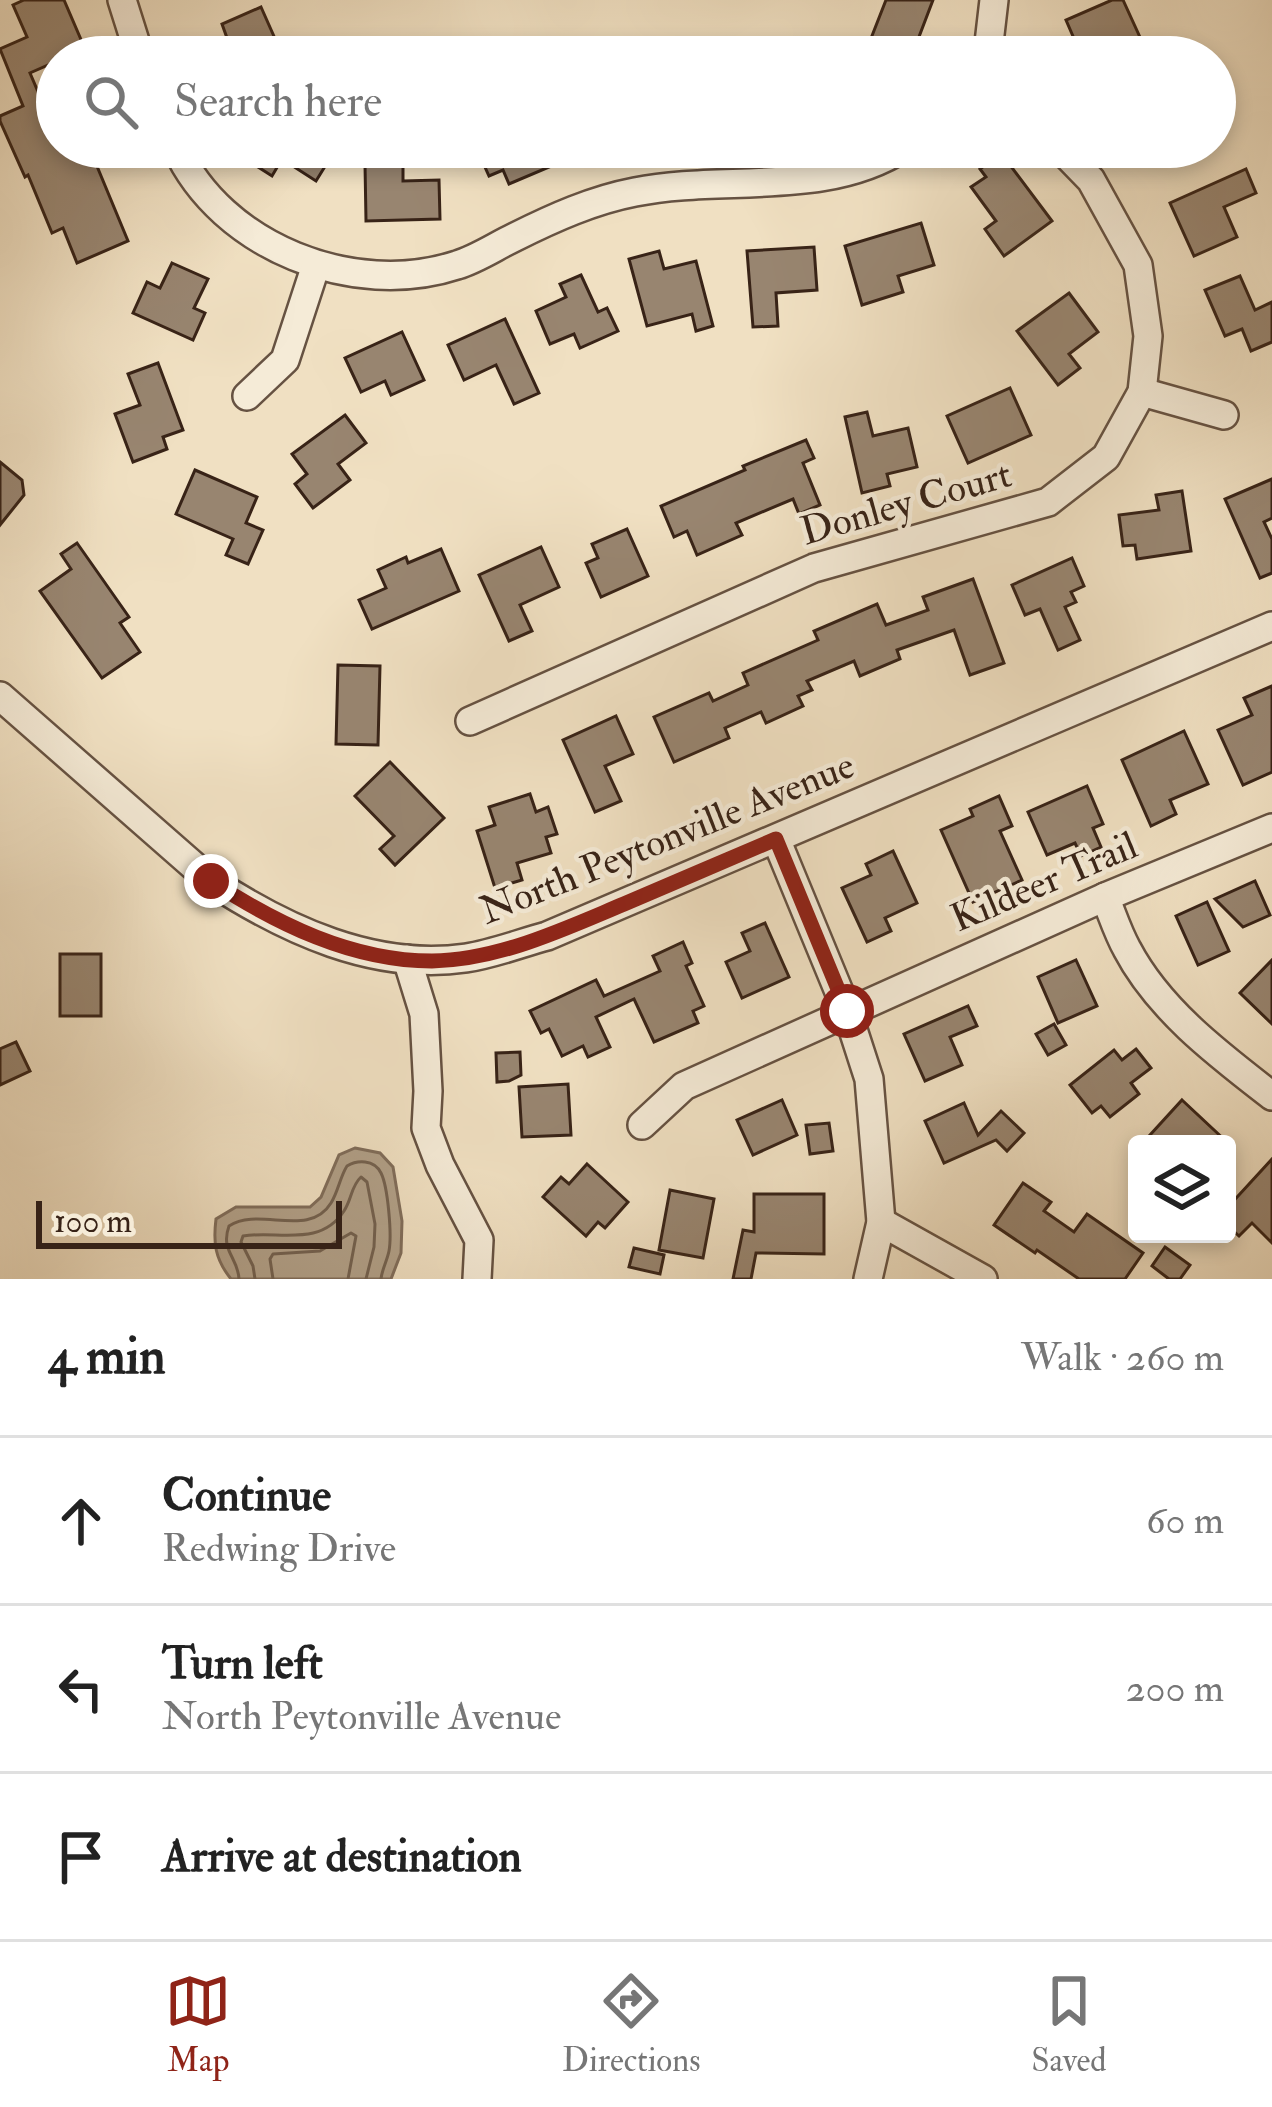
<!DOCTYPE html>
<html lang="en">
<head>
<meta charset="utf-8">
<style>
  body { margin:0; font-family:"IM FELL Double Pica",serif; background:#f6f6f6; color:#222 }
  .controls { position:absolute; right:36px; bottom:36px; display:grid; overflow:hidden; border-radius:12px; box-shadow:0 6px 18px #0003 }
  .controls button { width:108px; height:108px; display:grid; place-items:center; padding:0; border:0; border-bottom:3px solid #e0e0e0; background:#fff; color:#222; font:60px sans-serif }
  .scale { position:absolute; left:36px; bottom:30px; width:306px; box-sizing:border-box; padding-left:12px; border:6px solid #382317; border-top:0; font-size:33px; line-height:42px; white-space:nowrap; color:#382317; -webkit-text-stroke:9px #f5ebd7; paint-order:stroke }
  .stop { position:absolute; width:36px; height:36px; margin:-27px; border:9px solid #8f2418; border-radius:50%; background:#fff }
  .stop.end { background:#8f2418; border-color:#fff; box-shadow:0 3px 12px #0008 }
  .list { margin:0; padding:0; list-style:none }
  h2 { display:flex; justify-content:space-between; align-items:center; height:156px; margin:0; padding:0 48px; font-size:51px }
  h2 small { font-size:39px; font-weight:400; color:#767676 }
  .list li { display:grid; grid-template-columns:78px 1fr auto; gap:36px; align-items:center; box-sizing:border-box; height:168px; padding:0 48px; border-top:3px solid #e0e0e0 }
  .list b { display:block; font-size:45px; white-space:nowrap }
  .list p { margin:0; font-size:39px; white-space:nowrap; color:#767676 }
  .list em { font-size:39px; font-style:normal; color:#767676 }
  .icon { flex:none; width:66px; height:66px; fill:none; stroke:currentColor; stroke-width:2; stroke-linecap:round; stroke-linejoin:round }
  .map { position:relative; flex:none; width:1272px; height:1279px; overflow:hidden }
  .search { position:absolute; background:#fff; box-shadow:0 6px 18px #0003; left:36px; right:36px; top:36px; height:132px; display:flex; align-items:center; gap:30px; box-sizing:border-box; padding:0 42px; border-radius:66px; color:#767676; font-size:45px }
  .sheet { height:660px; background:#fff }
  nav { display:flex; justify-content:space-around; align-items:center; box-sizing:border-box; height:168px; border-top:3px solid #e0e0e0; background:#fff; font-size:33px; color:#767676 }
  nav a { display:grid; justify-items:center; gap:6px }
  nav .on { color:#8f2418 }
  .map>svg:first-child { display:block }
  .water { fill:#b1a088; stroke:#816e5b; stroke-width:3 }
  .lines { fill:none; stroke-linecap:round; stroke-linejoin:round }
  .shore { stroke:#746250; stroke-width:3 }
  .building { fill:#988570; stroke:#382317; stroke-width:3 }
  .minor-casing { stroke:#665242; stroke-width:32 }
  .minor { stroke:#f5ebd7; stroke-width:27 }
  .route { stroke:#8f2418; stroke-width:15 }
  .labels { text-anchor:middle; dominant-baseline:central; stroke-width:9; stroke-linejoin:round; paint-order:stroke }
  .street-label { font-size:39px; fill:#382317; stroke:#f5ebd7 }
</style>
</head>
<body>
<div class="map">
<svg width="1272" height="1279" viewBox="0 0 1272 1279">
  <rect width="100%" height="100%" fill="#f0e0c2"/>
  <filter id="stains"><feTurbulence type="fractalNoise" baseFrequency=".00167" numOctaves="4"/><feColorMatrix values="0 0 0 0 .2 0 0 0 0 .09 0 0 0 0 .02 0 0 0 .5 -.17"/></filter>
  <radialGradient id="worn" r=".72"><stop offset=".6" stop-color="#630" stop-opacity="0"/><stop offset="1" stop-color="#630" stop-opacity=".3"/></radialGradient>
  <path class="water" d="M355 1148 380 1153 393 1167 402 1221 401 1253 391 1279H231C215 1259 213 1243 216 1219L236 1207H310L321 1197 339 1155Z"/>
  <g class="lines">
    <g class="shore">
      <path d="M239 1279C238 1257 220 1251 229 1226 259 1206 309 1239 331 1203 338 1192 340 1177 347 1166 357 1160 374 1159 381 1173 388 1187 392 1235 389 1251 387 1261 382 1269 381 1279"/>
      <path d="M255 1279 253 1266 241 1242 243 1236C277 1230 320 1248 344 1211 352 1199 351 1186 361 1177L367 1182 375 1224 374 1247 366 1279"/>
      <polyline points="273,1279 270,1259 273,1254 320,1251 351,1233 356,1236 348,1279"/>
    </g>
  </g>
  <g class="building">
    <polygon points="24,0 64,0 85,49 66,57 57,57 57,61 30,73 57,136 57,147 89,147 128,241 77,263 63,228 52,233 28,175 25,177 0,121 0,116 23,106 0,49 27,37 13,5"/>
    <polygon points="886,0 933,0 917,42 907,38 900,57 868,46"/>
    <polygon points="1112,0 1123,0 1149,57 1082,57 1066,20"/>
    <polygon points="261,7 280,50 263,57 182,57 227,38 222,24"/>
    <polygon points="264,147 337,147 316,181 282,159 272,176 255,165"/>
    <polygon points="476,147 554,147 561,162 509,184 503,170 489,176"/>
    <polygon points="1001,153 1052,221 1004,256 985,229 996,221 971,187 986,177 980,169"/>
    <polygon points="403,163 403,181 439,180 440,219 366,221 365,164"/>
    <polygon points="1246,169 1256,193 1224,207 1237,237 1194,256 1170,203"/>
    <polygon points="921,223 934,265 898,276 903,292 862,305 845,246"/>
    <polygon points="814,247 817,290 776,293 778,326 753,327 747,251"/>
    <polygon points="659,251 664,269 696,261 713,326 696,331 692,314 647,326 629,259"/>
    <polygon points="172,263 208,279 194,308 205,313 193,340 133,313 147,282 160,288"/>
    <polygon points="581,275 598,312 607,308 618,331 580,348 574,334 550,344 536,311 566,297 560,284"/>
    <polygon points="1240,276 1255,310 1272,302 1272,342 1251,351 1242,329 1225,336 1205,290"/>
    <polygon points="1069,293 1098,332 1069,354 1080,368 1058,385 1017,331"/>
    <polygon points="505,319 539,393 514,404 496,365 464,380 448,345"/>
    <polygon points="402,332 424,380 391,395 385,381 361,392 345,358"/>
    <polygon points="158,363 183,430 163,437 167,449 133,462 115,414 140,405 128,374"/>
    <polygon points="1010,388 1031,435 968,463 947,416"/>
    <polygon points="867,412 873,436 908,428 917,467 887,474 890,486 862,493 845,417"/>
    <polygon points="345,415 366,443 338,464 350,480 313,508 295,484 307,474 292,454"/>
    <polygon points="806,440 814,458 803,463 820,505 799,514 793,499 736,523 742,535 697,555 687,531 674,537 661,506 745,470 743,466"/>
    <polygon points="0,462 22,480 24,495 0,525"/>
    <polygon points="195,470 257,497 246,523 263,530 248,564 226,555 233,539 176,514"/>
    <polygon points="1272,479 1272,518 1264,522 1272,539 1272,573 1260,578 1225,499"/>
    <polygon points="1182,491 1191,551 1137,559 1135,545 1123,546 1119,515 1159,510 1156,495"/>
    <polygon points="627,529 648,576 601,597 586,563 598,558 592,544"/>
    <polygon points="77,543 129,617 120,623 140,652 102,678 40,591 71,569 61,554"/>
    <polygon points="541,547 559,587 520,605 532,631 509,641 479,575"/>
    <polygon points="441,549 459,591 372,629 359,600 386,588 378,570 406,557 408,563"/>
    <polygon points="1072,558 1084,586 1071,592 1076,602 1065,607 1080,640 1058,650 1040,609 1025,615 1012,585"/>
    <polygon points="973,579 1004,663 970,675 954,630 897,650 900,659 860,676 854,661 807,681 812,690 798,696 803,706 766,723 761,712 725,728 729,738 674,762 654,717 709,693 713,701 748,685 743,673 818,640 814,631 877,604 886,625 928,610 923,597"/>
    <polygon points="338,665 380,666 378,745 336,744"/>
    <polygon points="1272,686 1272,772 1243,785 1218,730 1252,715 1244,698"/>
    <polygon points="616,716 633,754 605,766 621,801 595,812 563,740"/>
    <polygon points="1184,731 1208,784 1170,800 1176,814 1151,826 1122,760"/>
    <polygon points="390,762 444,818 395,865 380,849 394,836 355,796"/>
    <polygon points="1087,786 1103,824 1093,828 1101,847 1081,856 1075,843 1047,855 1028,812"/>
    <polygon points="530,794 536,812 548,807 557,834 546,837 551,853 517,863 522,880 495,888 477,831 495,825 489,807"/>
    <polygon points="999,796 1012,826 1000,831 1022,880 973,902 941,830 973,816 970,809"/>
    <polygon points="893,851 917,903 885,918 891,931 867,942 842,888 871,875 866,864"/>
    <polygon points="1255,881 1270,915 1243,927 1215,899"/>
    <polygon points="1207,902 1229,951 1198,965 1176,916"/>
    <polygon points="765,923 789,977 742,998 726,962 750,951 742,933"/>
    <polygon points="683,942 692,963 686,966 704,1006 693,1011 698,1023 654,1042 634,999 596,1017 610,1047 588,1057 583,1046 562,1056 549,1029 541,1033 530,1011 596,980 604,996 660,971 653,956"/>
    <rect x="60" y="954" width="41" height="62"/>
    <polygon points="1076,960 1097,1006 1058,1023 1038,977"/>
    <polygon points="1272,960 1272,1024 1240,993"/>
    <polygon points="968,1006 977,1026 950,1037 962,1065 925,1081 904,1034"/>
    <polygon points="1054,1024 1066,1045 1048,1055 1036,1034"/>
    <polygon points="16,1042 30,1071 0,1085 0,1049"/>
    <polygon points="1136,1049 1151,1068 1131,1083 1139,1094 1110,1117 1101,1106 1092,1113 1070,1085 1114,1050 1122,1060"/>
    <polygon points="520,1052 521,1075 509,1081 497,1082 496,1053"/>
    <polygon points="568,1084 571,1135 522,1137 519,1087"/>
    <polygon points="782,1100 797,1135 753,1155 737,1120"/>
    <polygon points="1182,1100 1229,1144 1159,1144 1150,1135"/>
    <polygon points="964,1103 978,1135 1001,1111 1024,1133 1007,1151 996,1140 944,1163 925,1121"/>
    <polygon points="829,1123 833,1151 810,1154 806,1125"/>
    <polygon points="1272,1159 1272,1243 1252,1223 1239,1236 1227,1225 1227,1208"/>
    <polygon points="587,1164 628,1202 605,1228 598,1222 586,1236 543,1197 561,1177 569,1184"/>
    <polygon points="1023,1183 1051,1202 1044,1211 1074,1232 1087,1214 1143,1253 1125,1279 1079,1279 1037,1250 1035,1253 994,1225"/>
    <polygon points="670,1190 714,1199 703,1258 659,1250"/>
    <polygon points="754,1194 824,1194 824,1254 756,1253 751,1279 733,1279 743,1230 754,1232"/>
    <polygon points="1165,1247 1190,1265 1180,1279 1169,1279 1152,1266"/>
    <polygon points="634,1248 664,1255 660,1274 629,1267"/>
  </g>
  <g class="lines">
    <defs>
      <g id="minor">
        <polyline points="122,0 140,57"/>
        <polyline points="982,57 989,43 994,0"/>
        <path d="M176 147C221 247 354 299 457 265 477 259 496 246 515 237 553 218 593 200 635 192 722 174 826 198 904 147"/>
        <polyline points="1142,392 1224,415"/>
        <polyline points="247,396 285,360 316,265"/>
        <path d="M0 696 211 881C286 930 374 971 466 958 493 954 521 943 547 936L1272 626"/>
        <polyline points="470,721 814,568 1048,502 1106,457 1142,392 1148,336 1138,265 1091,180 1059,147"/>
        <polyline points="776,839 847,1011 869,1079 881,1222 868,1279"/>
        <path d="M1105 897C1112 914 1118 933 1127 949 1159 1010 1219 1055 1272 1096"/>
        <polyline points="407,959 424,1014 428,1091 426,1128 440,1165 479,1240 477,1279"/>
        <polyline points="642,1125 684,1086 1105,897 1272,828"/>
        <polyline points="881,1222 983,1279"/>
      </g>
    </defs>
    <use href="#minor" class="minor-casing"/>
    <use href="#minor" class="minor"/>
  </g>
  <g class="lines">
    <path class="route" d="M211 881C277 924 352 961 432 961 499 960 564 929 624 904 675 882 725 861 776 839L847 1011"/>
  </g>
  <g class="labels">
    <g class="street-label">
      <text transform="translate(906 503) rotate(-16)">Donley Court</text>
      <text transform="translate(667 838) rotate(-22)">North Peytonville Avenue</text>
      <text transform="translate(1044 882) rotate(-23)">Kildeer Trail</text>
    </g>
  </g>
  <rect width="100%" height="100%" filter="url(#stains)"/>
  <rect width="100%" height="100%" fill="url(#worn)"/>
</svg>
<div class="controls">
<button><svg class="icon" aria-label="layers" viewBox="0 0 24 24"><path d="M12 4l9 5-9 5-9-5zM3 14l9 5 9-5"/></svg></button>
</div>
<div class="scale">100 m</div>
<div class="stop" style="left:847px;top:1011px"></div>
<div class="stop end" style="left:211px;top:881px"></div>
<div class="search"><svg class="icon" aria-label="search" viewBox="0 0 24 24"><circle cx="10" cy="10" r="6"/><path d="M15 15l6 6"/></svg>Search here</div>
</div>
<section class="sheet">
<h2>4 min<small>Walk · 260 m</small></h2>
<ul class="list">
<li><svg class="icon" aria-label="ahead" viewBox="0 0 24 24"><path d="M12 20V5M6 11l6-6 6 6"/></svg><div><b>Continue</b><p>Redwing Drive</p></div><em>60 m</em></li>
<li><svg class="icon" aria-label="left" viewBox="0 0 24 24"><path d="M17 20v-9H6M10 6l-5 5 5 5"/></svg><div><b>Turn left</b><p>North Peytonville Avenue</p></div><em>200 m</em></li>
<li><svg class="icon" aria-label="arrive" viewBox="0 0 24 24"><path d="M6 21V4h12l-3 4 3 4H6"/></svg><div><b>Arrive at destination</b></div></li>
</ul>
</section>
<nav>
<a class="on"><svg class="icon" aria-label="map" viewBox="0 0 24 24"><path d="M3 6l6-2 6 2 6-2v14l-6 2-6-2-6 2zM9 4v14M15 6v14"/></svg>Map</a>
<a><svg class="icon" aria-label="directions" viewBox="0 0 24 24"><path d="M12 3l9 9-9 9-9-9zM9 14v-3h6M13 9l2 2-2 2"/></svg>Directions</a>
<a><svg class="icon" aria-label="saved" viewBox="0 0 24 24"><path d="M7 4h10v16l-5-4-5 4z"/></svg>Saved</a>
</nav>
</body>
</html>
